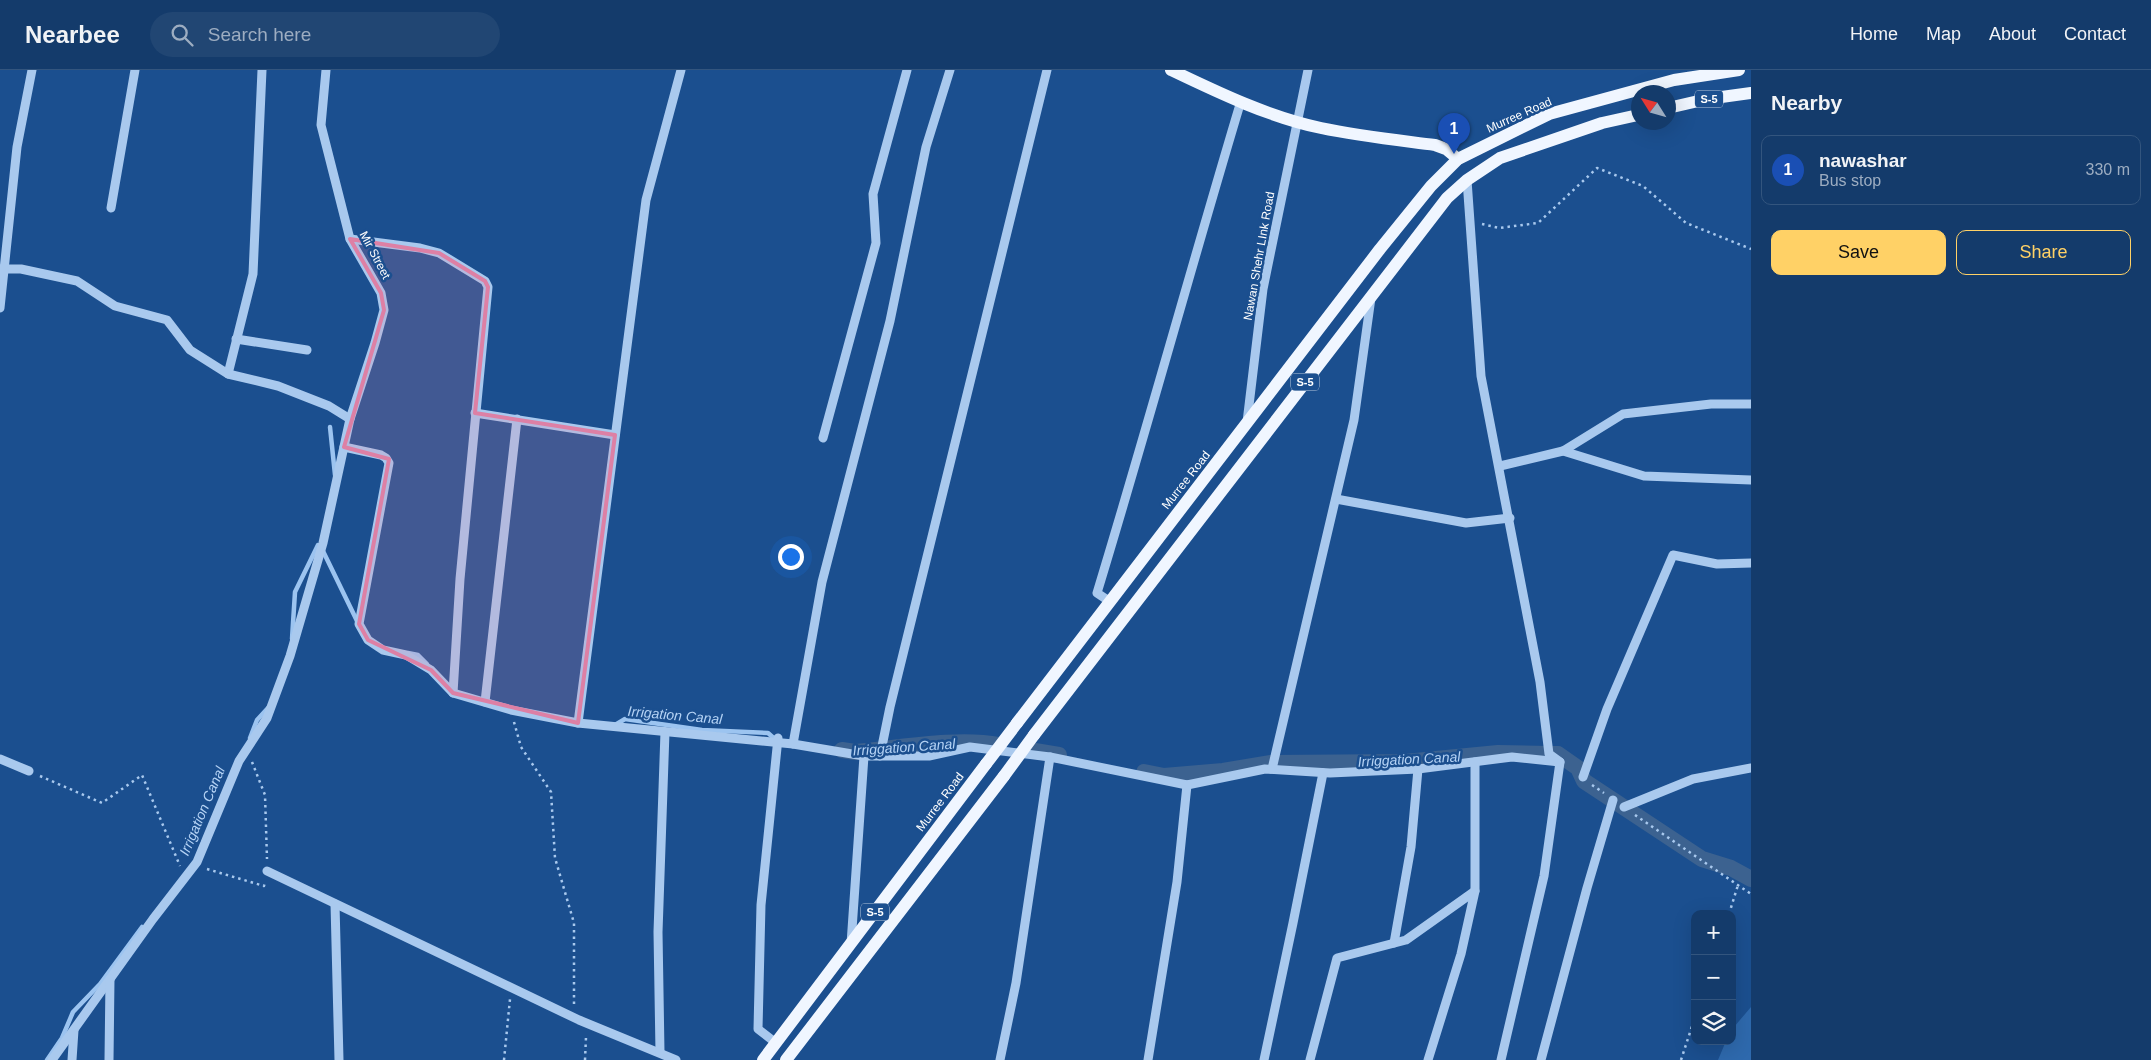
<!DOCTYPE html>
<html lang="en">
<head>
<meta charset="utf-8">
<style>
  body { margin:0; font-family:Arial,sans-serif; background:#214673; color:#f1f3f6 }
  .controls { position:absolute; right:15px; bottom:15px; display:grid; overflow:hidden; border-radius:10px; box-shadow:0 5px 20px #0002 }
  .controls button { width:45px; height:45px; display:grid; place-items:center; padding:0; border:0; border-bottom:1px solid #33557e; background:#143b6b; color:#f1f3f6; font:25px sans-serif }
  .compass { position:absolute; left:1631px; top:15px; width:45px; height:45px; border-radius:50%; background:#143b6b; box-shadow:0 5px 20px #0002; rotate:307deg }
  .you { position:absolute; left:790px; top:486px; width:18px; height:18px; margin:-12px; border:4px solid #fff; border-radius:50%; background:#1a73e8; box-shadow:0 0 0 8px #1a73e833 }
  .badge { display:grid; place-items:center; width:32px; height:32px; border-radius:50%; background:#ffd166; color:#fff; font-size:16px; font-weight:700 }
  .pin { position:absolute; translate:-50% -41px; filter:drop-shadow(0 1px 2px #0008) }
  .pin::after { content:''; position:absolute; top:26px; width:18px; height:15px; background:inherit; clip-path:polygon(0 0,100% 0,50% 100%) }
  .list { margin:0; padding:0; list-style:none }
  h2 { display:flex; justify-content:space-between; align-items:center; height:65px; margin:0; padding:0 20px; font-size:21px }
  h2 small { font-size:16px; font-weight:400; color:#9dadc1 }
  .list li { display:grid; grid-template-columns:32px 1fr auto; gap:15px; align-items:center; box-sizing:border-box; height:70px; margin:0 10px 10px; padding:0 10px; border:1px solid #33557e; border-radius:10px }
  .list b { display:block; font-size:19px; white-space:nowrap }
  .list p { margin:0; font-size:16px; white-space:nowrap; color:#9dadc1 }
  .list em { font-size:16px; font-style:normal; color:#9dadc1 }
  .actions { display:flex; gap:10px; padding:15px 20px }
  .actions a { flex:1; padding:11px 0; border:1px solid #ffd166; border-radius:10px; text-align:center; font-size:18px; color:#ffd166 }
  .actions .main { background:#ffd166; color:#111 }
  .icon { flex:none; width:28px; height:28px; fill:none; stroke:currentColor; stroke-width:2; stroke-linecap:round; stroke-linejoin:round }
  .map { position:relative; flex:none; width:1751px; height:990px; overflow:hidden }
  header { display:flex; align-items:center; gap:30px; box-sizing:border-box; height:70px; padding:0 25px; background:#143b6b; border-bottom:1px solid #33557e }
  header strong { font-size:24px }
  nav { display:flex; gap:28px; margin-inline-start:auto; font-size:18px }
  .search { width:350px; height:45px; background:#214673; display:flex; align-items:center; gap:12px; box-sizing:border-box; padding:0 18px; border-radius:28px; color:#9dadc1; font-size:19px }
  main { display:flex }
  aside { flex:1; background:#143b6b }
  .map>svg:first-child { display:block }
  .green { fill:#2e69ad }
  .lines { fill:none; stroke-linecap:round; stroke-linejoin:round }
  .stream { stroke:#9cc4f0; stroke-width:4.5 }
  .canal { stroke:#3c6290; stroke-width:16 }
  .path { stroke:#a9c9ee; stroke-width:2.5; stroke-dasharray:2.5 4; stroke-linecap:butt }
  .minor { stroke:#a9c9ee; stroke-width:9 }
  .major { stroke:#f0f6ff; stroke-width:12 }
  .major-bridge { stroke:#f0f6ff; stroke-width:12 }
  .marked { fill:#dd80a5; fill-opacity:0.2; stroke:#dd80a5; stroke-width:4; stroke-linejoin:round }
  .labels { text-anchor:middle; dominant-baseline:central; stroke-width:5; stroke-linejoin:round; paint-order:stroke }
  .shield { fill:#1b4f8f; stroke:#bbcadd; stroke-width:1 }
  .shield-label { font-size:11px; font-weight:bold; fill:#fff }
  .street-label { font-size:12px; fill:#fff; stroke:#1b4f8f }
  .water-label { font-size:14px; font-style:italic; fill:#b5d3f5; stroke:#1b4f8f }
</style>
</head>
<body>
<header>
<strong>Nearbee</strong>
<div class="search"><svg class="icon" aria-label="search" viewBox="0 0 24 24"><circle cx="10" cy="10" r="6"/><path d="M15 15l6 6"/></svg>Search here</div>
<nav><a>Home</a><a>Map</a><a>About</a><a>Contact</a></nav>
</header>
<main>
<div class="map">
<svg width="1751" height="990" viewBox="0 0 1751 990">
  <rect width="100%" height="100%" fill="#1b4f8f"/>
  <polygon class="green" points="1751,937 1751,990 1718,990 1726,971 1732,971 1734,957"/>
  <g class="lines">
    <g class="stream">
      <polyline points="330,357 335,405"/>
      <polyline points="322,479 358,553"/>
      <polyline points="292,569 295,522 318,475"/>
      <polyline points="408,583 418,585 427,594"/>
      <polyline points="615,655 625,649 702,660 768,663 777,671"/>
      <polyline points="250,668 257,650 268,638"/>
      <polyline points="47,990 62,968 73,942 100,914 142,857"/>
    </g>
    <g class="canal">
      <path d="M842 680 855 682C899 678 958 667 999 675"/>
      <polyline points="1029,680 1059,685"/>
      <polyline points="1144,702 1164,706 1223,701 1271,693 1405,692 1498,683 1549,684 1558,684 1578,698 1584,711 1702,789 1731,798 1751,809"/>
    </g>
    <g class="path">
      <polyline points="1482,154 1499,158 1538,153 1597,98 1643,116 1686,153 1751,179"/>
      <polyline points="514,652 521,677 551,722 555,788 574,853 574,934"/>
      <polyline points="252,692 265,725 267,789"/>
      <polyline points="40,706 102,733 142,705 180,796"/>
      <polyline points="1592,715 1604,723"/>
      <polyline points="1635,745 1751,824"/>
      <polyline points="207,799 264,816 265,812"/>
      <polyline points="1729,844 1738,815"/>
      <polyline points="504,990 510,929"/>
      <polyline points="585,990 586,967"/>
      <polyline points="1681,990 1695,947"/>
    </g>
    <g class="minor">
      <polyline points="1467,110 1481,306 1540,612 1549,684 1560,692 1544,806 1501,990"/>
      <polyline points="111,138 135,0"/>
      <polyline points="350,169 420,178 439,183 485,211 488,217 460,509 453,623"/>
      <polyline points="0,199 21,199 77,211 115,236 167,250 190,280 228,304 278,316 329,336 350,349"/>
      <polyline points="0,238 17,77 32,0"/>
      <polyline points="236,269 307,280"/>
      <polyline points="228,304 253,204 262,0"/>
      <polyline points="475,343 615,365"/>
      <polyline points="1247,352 1263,219 1308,0"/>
      <polyline points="823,368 876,173 873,124 907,0"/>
      <polyline points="344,377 381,385 386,388 389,393 359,554 368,570 383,580 406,585 431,600 453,623 511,640 578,653 793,674 864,686 929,686 970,677 1050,687 1187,715 1265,699 1330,703 1418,699 1512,687 1560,692"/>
      <polyline points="1563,381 1623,344 1711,334 1751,334"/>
      <polyline points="1500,396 1563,381 1644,406 1751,410"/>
      <polyline points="1336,429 1466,453 1510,448"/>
      <path d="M1109 531 1097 523C1147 359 1192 194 1241 31"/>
      <polyline points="485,632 517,349"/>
      <polyline points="578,653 646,130 681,0"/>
      <polyline points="793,674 822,512 890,251 926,77 950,0"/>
      <polyline points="880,686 890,637 1047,0"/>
      <polyline points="0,689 29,701"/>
      <polyline points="1272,699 1354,350 1371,228"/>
      <polyline points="1583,707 1607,639 1673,485 1717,494 1751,493"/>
      <polyline points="1624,737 1693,709 1751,698"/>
      <polyline points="267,801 579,950 676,990"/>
      <polyline points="335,834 339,990"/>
      <polyline points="1394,873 1411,777 1418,699"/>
      <polyline points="851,874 864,686"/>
      <polyline points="776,973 758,959 761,835 778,668"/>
      <polyline points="660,982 658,862 665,662"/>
      <polyline points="52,990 153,849 197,792 239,691 267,648 290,586 323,473 350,349 375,273 384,240 381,223 350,169 321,55 326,0"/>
      <polyline points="72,990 74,960"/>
      <polyline points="109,990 110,909"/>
      <polyline points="1000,990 1016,913 1050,687"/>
      <polyline points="1148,990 1177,812 1187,715"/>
      <polyline points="1264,990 1293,853 1323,703"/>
      <polyline points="1310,990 1337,888 1406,870 1475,821"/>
      <polyline points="1428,990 1461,884 1475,821 1475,692"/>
      <polyline points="1541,990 1587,818 1613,730"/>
    </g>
    <g class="major">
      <path d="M1171 0C1219 23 1269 47 1321 58 1359 66 1397 70 1435 75L1446 79 1458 89"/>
      <polyline points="1668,38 1707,29 1751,23"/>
      <polyline points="1017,653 1380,179 1431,116 1458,89 1549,44 1674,10 1739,0"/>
      <polyline points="1034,665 1447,128 1467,110 1500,88 1602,53 1638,45"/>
      <polyline points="763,990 986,694"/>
      <polyline points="786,990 1004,706"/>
    </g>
    <g class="major-bridge">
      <polyline points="986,694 1017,653"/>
      <polyline points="1004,706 1034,665"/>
    </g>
  </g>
  <path class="marked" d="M350 169 439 183 485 211 488 217 475 343 615 365 578 653 453 623 431 600 368 570 359 554 389 389 344 377 384 240 381 223Z"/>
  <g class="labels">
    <g class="shield">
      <rect x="1695" y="20.5" width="28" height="17" rx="4"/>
      <rect x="1291" y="303.5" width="28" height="17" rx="4"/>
      <rect x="861" y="833.5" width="28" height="17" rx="4"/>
    </g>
    <g class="shield-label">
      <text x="1709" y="29">S-5</text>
      <text x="1305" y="312">S-5</text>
      <text x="875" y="842">S-5</text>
    </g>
    <g class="street-label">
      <text transform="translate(1519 45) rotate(-24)">Murree Road</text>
      <text transform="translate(375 185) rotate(62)">Mir Street</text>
      <text transform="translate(1259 186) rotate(-80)">Nawan Shehr LInk Road</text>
      <text transform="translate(1186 410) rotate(-52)">Murree Road</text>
      <text transform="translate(940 732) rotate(-53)">Murree Road</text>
    </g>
    <g class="water-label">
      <text transform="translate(675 645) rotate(5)">Irrigation Canal</text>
      <text transform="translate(904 677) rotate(-4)">Irriggation Canal</text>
      <text transform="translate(1409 689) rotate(-3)">Irriggation Canal</text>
      <text transform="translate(202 741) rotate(-67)">Irrigation Canal</text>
    </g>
  </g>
</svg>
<div class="controls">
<button>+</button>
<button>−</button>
<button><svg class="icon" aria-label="layers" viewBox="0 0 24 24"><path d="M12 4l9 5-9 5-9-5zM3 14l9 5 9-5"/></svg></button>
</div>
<svg class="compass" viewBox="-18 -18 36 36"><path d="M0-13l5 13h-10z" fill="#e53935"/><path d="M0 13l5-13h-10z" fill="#9dadc1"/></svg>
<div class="you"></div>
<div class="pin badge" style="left:1454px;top:84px;background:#1a4fb4">1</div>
</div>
<aside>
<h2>Nearby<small></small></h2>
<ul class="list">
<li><span class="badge" style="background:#1a4fb4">1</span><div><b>nawashar</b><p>Bus stop</p></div><em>330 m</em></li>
</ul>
<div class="actions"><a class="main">Save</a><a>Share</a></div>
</aside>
</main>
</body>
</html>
